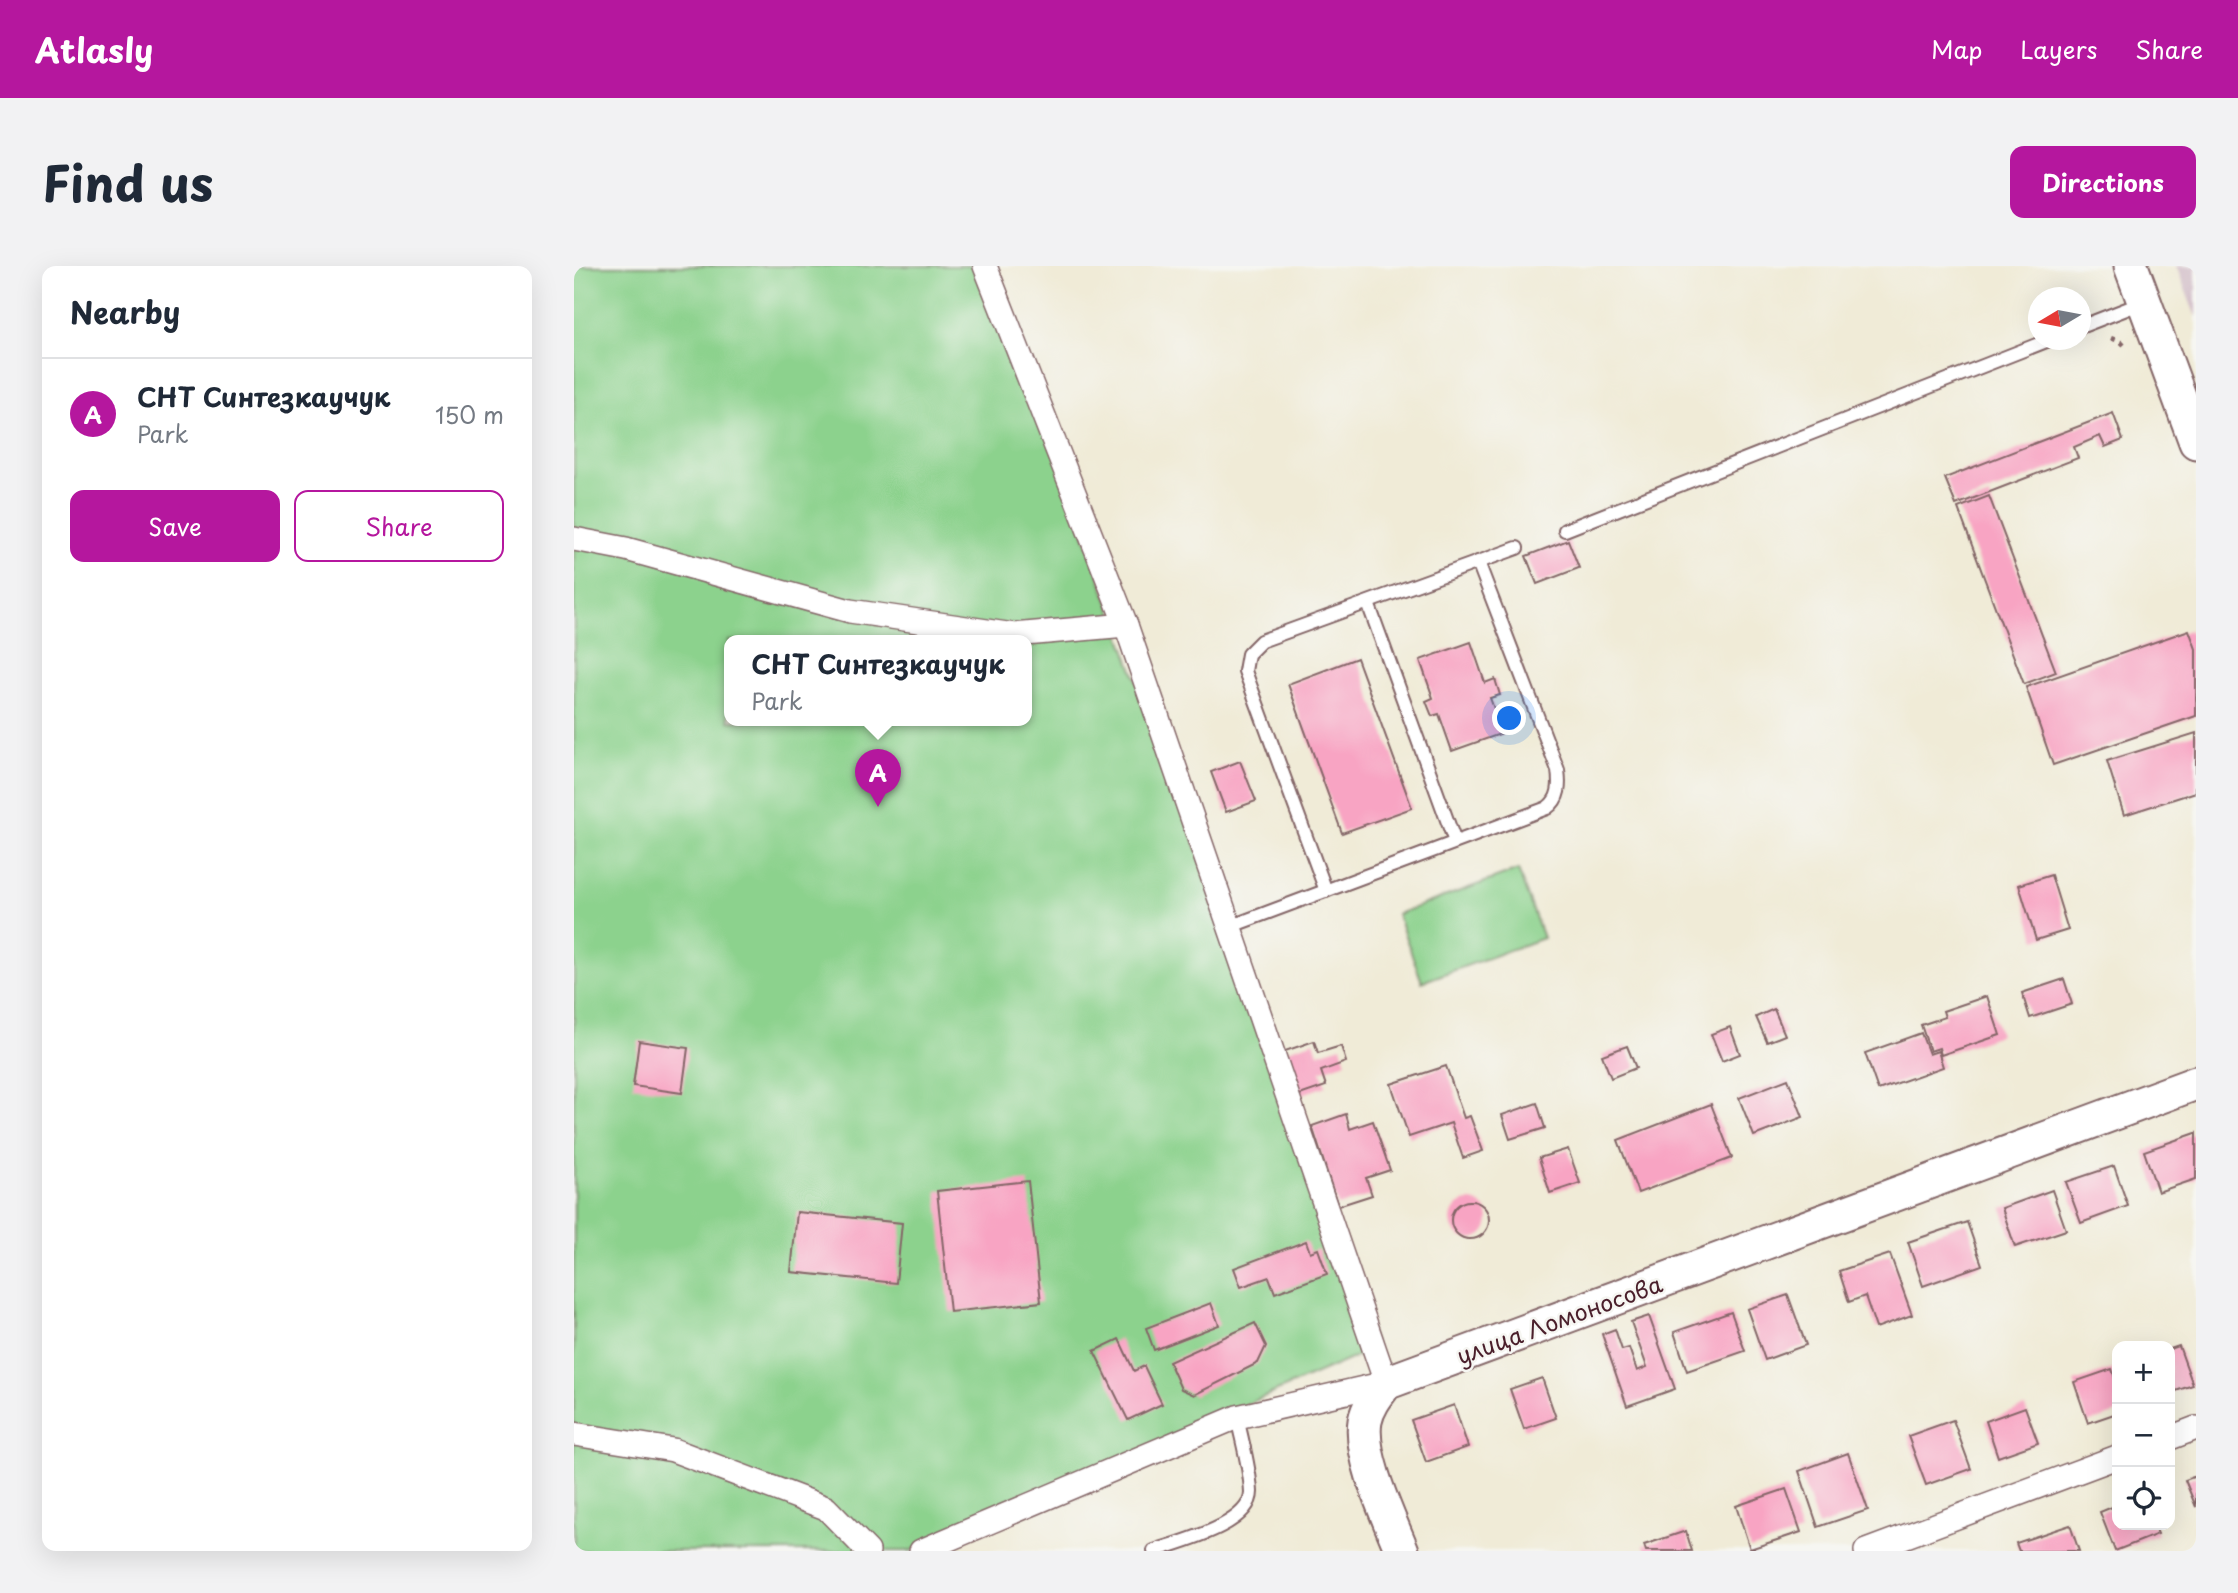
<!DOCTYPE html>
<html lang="en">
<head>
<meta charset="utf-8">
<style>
  body { margin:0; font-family:"Playpen Sans",sans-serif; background:#f2f2f3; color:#1f2937 }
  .controls { position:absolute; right:21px; bottom:21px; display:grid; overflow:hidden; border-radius:14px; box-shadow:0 7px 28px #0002 }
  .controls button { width:63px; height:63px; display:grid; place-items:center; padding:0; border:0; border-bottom:2px solid #e0e1e3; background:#fff; color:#1f2937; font:35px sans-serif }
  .compass { position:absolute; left:1454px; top:21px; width:63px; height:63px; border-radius:50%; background:#fff; box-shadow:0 7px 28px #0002; rotate:260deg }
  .you { position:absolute; left:936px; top:453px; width:24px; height:24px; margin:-18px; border:5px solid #fff; border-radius:50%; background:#1a73e8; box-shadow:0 0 0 10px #1a73e833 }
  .badge { display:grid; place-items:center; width:46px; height:46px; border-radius:50%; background:#b5179e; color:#fff; font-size:23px; font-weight:700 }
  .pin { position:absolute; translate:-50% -58px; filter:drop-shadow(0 2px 4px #0008) }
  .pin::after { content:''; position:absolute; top:37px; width:24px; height:21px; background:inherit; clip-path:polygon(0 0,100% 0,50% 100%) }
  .popup { position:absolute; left:150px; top:369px; width:308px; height:91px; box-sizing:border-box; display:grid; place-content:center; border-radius:14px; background:#fff; filter:drop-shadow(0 2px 5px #0005); font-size:23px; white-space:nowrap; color:#747a83 }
  .popup b { font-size:26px; color:#1f2937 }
  .popup::after { content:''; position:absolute; left:50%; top:100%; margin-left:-14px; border:14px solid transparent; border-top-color:#fff }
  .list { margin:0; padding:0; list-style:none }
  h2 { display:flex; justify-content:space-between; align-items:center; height:91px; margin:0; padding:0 28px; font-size:30px }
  h2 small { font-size:23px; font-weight:400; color:#747a83 }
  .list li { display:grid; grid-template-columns:46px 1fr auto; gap:21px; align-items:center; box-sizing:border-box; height:112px; padding:0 28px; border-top:2px solid #e0e1e3 }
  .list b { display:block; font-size:26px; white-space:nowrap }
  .list p { margin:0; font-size:23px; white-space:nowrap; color:#747a83 }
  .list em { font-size:23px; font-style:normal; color:#747a83 }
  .actions { display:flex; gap:14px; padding:21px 28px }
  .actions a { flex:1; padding:16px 0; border:2px solid #b5179e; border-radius:14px; text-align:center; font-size:24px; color:#b5179e }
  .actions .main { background:#b5179e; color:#fff }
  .icon { flex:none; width:38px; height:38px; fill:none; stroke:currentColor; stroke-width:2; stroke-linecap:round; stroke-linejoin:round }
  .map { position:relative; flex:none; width:1622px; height:1285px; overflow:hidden; border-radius:14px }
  header { display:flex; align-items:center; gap:42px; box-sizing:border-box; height:98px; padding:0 35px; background:#b5179e; color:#fff }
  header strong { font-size:33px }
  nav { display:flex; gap:38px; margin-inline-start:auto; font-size:24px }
  .intro { display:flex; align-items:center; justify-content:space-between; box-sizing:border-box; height:168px; padding:0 42px }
  h1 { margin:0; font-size:49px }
  .button { padding:18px 32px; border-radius:14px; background:#b5179e; color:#fff; font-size:24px; font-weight:700 }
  main { display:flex; gap:42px; padding:0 42px }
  aside { flex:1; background:#fff; border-radius:14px; box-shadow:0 7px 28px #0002 }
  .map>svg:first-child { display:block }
  .industrial { fill:#d2bdc8 }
  .green { fill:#8cd28d; stroke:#6b785c; stroke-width:2; fill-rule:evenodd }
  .building { fill:#f8a4c3 }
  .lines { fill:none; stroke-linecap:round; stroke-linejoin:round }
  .service-casing { stroke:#846667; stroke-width:16 }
  .minor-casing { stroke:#846667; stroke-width:26 }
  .secondary-casing { stroke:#846667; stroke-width:37 }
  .path { stroke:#846667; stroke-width:4.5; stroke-dasharray:5 5; stroke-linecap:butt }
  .service { stroke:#fff; stroke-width:12 }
  .minor { stroke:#fff; stroke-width:23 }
  .secondary { stroke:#fff; stroke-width:33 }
  .labels { text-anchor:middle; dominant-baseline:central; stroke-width:5; stroke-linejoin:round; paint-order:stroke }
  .street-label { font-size:23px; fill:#4a1f2b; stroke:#f6f6f2 }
</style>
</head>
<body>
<header>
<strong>Atlasly</strong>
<nav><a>Map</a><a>Layers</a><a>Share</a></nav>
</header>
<div class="intro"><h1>Find us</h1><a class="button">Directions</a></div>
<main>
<aside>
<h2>Nearby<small></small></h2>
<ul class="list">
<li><span class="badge">A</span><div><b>СНТ Синтезкаучук</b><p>Park</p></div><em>150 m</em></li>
</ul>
<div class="actions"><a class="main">Save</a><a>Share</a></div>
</aside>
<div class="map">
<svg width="1622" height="1285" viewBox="0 0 1622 1285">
  <rect width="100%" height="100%" fill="#f6f6f2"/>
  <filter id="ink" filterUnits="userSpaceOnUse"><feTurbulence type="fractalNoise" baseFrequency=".0143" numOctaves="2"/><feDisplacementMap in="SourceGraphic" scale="14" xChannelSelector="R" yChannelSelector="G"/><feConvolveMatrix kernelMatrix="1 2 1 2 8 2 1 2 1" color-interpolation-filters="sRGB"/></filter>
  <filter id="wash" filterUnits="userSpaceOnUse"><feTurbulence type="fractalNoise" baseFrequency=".00686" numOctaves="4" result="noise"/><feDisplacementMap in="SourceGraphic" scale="28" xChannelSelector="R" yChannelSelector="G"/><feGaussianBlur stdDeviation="1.57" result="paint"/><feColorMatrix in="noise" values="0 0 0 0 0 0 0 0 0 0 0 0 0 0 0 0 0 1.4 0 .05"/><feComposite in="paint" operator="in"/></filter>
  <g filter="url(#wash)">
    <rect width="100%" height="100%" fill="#f0ebd7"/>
    <polygon class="industrial" points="1602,0 1622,0 1622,51"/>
    <g class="green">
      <path d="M0 0H414L802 1082 336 1285H0ZM155 375H453V455H155Z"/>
      <polygon points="944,604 969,672 848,716 823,648"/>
    </g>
    <g id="blocks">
      <g class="building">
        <polygon points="1539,147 1549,174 1531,181 1526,170 1500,181 1504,192 1382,239 1371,212"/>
        <polygon points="1415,230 1482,406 1450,418 1384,242"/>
        <polygon points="994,274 1005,302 963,318 952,290"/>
        <polygon points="1615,364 1622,383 1622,450 1479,499 1452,421"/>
        <polygon points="897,376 911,417 921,413 926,429 916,432 929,467 878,485 865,448 858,450 852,435 859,432 846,394"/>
        <polygon points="783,392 838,542 768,567 714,418"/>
        <polygon points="1622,467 1622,526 1550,549 1533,495"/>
        <polygon points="666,495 682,535 652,546 637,506"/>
        <polygon points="1477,609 1494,664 1462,674 1445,619"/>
        <polygon points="1490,713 1498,738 1456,752 1448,727"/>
        <polygon points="1413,730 1426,769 1367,789 1365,782 1356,785 1347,759 1371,751 1369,745"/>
        <polygon points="1200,743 1211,769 1193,776 1182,751"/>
        <polygon points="1156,761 1166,788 1148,795 1137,768"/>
        <polygon points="1347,767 1355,788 1364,785 1369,801 1304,824 1291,787"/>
        <polygon points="65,775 114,782 108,827 59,820"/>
        <polygon points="740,775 744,787 767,780 772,796 747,805 752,820 723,830 708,786"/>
        <polygon points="1053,780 1062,802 1037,812 1028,789"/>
        <polygon points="872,800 890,852 896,850 909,885 889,892 877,857 835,871 817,818"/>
        <polygon points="1214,813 1229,851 1180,870 1165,832"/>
        <polygon points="963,837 971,862 936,873 928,849"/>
        <polygon points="1137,838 1158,892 1064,927 1044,874"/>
        <polygon points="772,848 776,863 799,855 816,904 792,912 798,929 764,940 738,860"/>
        <polygon points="1622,867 1622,913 1584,926 1570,885"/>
        <polygon points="994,883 1006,917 976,927 965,892"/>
        <polygon points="1540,900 1554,940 1507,957 1492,916"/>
        <polygon points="454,915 467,1036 376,1046 363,925"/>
        <polygon points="1478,924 1492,964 1441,981 1428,942"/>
        <circle cx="896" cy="954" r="19"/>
        <polygon points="223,946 328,957 322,1017 217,1006"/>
        <polygon points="1393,956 1408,999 1349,1020 1334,976"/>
        <polygon points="732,975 736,986 744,983 753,1008 701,1027 695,1011 667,1021 660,1002"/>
        <polygon points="1316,988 1338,1049 1302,1062 1291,1030 1275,1036 1265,1005"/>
        <polygon points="1214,1029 1232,1079 1191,1094 1173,1043"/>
        <polygon points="637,1037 645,1059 580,1084 572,1062"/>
        <polygon points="1157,1046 1171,1085 1113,1105 1100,1066"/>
        <polygon points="1075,1050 1101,1123 1053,1140 1028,1068 1041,1063 1048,1084 1055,1082 1063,1105 1073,1101 1057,1056"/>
        <polygon points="681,1057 692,1080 684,1097 620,1129 607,1123 595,1096"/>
        <polygon points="545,1073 560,1105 570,1100 588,1138 554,1154 520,1085"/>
        <polygon points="1605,1080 1619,1119 1596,1127 1596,1083"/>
        <polygon points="1538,1103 1543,1118 1543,1147 1514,1157 1500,1116"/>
        <polygon points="968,1112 982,1152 950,1163 936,1123"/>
        <polygon points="880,1139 894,1181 852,1196 837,1154"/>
        <polygon points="1451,1141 1464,1177 1424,1191 1412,1155"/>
        <polygon points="1379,1154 1397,1203 1352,1219 1334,1170"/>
        <polygon points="1274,1187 1294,1244 1244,1261 1225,1205"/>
        <polygon points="1622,1210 1622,1241 1611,1214"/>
        <polygon points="1212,1223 1227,1266 1176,1283 1162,1240"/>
        <polygon points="1543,1239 1543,1259 1580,1259 1584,1268 1541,1285 1526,1246"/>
        <polygon points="1496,1259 1505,1285 1445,1285 1442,1277"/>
        <polygon points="1112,1265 1118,1285 1072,1285 1070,1279"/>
      </g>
    </g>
  </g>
  <g filter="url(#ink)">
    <use href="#blocks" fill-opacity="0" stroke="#846667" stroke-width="2"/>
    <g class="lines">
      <defs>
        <g id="service">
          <polyline points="1506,61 1568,37"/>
          <polyline points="991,264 1475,74"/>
          <polyline points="794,337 881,576"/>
          <polyline points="752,625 671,405 674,388 687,375 943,282"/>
          <path d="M655 661 973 542C986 533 986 519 984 504L904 296"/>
          <path d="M580 1285C605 1276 677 1259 677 1226 676 1202 668 1175 663 1151"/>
        </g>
        <g id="minor">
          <polyline points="0,273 52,283 276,345 440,369 552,359"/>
          <polyline points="0,1168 99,1184 252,1242 294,1285"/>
          <polyline points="1596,1172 1622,1162"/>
          <polyline points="347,1285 663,1151 812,1117 552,359 411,0"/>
          <polyline points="1292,1285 1543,1191"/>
        </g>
        <g id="secondary">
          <polyline points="1557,0 1622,176"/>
          <path d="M828 1285C815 1252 785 1190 791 1155 794 1140 803 1129 812 1117L1622 817"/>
        </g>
      </defs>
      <use href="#service" class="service-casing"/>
      <use href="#minor" class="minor-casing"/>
      <use href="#secondary" class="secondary-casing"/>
      <polyline class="path" points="1537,72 1547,76 1553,82"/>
      <use href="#service" class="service"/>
      <use href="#minor" class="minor"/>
      <use href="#secondary" class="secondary"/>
    </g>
  </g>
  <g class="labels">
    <g class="street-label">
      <text transform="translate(985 1053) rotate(-20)">улица Ломоносова</text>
    </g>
  </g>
</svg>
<div class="controls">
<button>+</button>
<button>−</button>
<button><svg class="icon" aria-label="locate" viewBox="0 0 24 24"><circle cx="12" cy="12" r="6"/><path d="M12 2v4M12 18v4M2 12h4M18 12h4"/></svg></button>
</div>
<svg class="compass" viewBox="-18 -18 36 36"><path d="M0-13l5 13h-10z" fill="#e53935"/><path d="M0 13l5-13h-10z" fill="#747a83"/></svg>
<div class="you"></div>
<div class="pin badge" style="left:304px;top:541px">A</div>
<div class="popup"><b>СНТ Синтезкаучук</b>Park</div>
</div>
</main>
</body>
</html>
